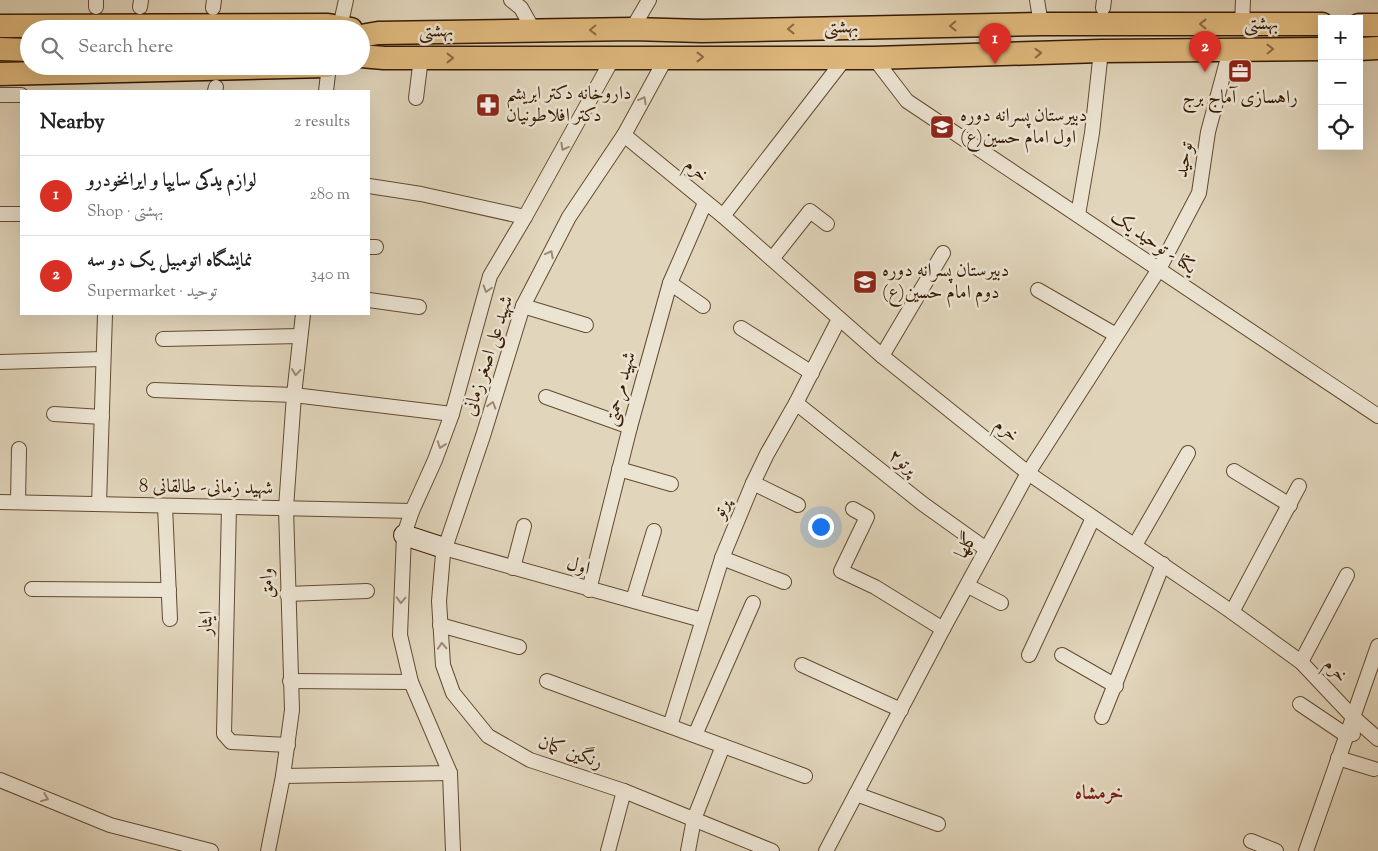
<!DOCTYPE html>
<html lang="en">
<head>
<meta charset="utf-8">
<style>
  body { margin:0; font-family:"Sorts Mill Goudy",Amiri,serif; background:#f6f6f6; color:#222 }
  .controls { position:absolute; right:15px; top:15px; display:grid; overflow:hidden; border-radius:0px; box-shadow:0 5px 20px #0002 }
  .controls button { width:45px; height:45px; display:grid; place-items:center; padding:0; border:0; border-bottom:1px solid #e0e0e0; background:#fff; color:#222; font:25px sans-serif }
  .you { position:absolute; left:820px; top:526px; width:18px; height:18px; margin:-12px; border:4px solid #fff; border-radius:50%; background:#1a73e8; box-shadow:0 0 0 8px #1a73e833 }
  .badge { display:grid; place-items:center; width:32px; height:32px; border-radius:50%; background:#d93025; color:#fff; font-size:16px; font-weight:700 }
  .pin { position:absolute; translate:-50% -41px; filter:drop-shadow(0 1px 2px #0008) }
  .pin::after { content:''; position:absolute; top:26px; width:18px; height:15px; background:inherit; clip-path:polygon(0 0,100% 0,50% 100%) }
  .list { margin:0; padding:0; list-style:none }
  h2 { display:flex; justify-content:space-between; align-items:center; height:65px; margin:0; padding:0 20px; font-size:21px }
  h2 small { font-size:16px; font-weight:400; color:#767676 }
  .list li { display:grid; grid-template-columns:32px 1fr auto; gap:15px; align-items:center; box-sizing:border-box; height:80px; padding:0 20px; border-top:1px solid #e0e0e0 }
  .list b { display:block; font-size:19px; white-space:nowrap }
  .list p { margin:0; font-size:16px; white-space:nowrap; color:#767676 }
  .list em { font-size:16px; font-style:normal; color:#767676 }
  .icon { flex:none; width:28px; height:28px; fill:none; stroke:currentColor; stroke-width:2; stroke-linecap:round; stroke-linejoin:round }
  .map { position:relative; flex:none; width:1378px; height:851px; overflow:hidden }
  .search { position:absolute; background:#fff; box-shadow:0 5px 20px #0002; left:20px; top:20px; width:350px; height:55px; display:flex; align-items:center; gap:12px; box-sizing:border-box; padding:0 18px; border-radius:28px; color:#767676; font-size:19px }
  .panel { position:absolute; background:#fff; box-shadow:0 5px 20px #0002; left:20px; top:90px; width:350px; height:225px; border-radius:0px }
  .map>svg:first-child { display:block }
  .lines { fill:none; stroke-linecap:round; stroke-linejoin:round }
  .street-casing { stroke:#624a31; stroke-width:16 }
  .secondary-casing { stroke:#381b03; stroke-width:22 }
  .primary-casing { stroke:#381b03; stroke-width:25 }
  .street { stroke:#ece4d3; stroke-width:14 }
  .secondary { stroke:#ece4d3; stroke-width:20 }
  .primary { stroke:#e0ba7e; stroke-width:22 }
  .oneway { stroke:#8c6a40 }
  .oneway2 { stroke:#9b8a75 }
  .labels { text-anchor:middle; dominant-baseline:central; stroke-width:5; stroke-linejoin:round; paint-order:stroke }
  .street-label { font-size:19px; fill:#381b03; stroke:#ece4d3 }
  .poi-label { font-size:19px; fill:#381b03; stroke:#ece4d3; text-anchor:start }
  .neighbourhood-label { font-size:20px; font-weight:bold; fill:#7a1f14; stroke:#ece4d3 }
</style>
</head>
<body>
<div class="map">
<svg width="1378" height="851" viewBox="0 0 1378 851">
  <rect width="100%" height="100%" fill="#e1d5bb"/>
  <filter id="stains"><feTurbulence type="fractalNoise" baseFrequency=".004" numOctaves="4"/><feColorMatrix values="0 0 0 0 .2 0 0 0 0 .09 0 0 0 0 .02 0 0 0 .5 -.17"/></filter>
  <radialGradient id="worn" r=".72"><stop offset=".6" stop-color="#630" stop-opacity="0"/><stop offset="1" stop-color="#630" stop-opacity=".3"/></radialGradient>
  <g class="lines">
    <defs>
      <g id="street">
        <polyline points="511,0 521,8 534,31"/>
        <polyline points="1037,0 1041,24"/>
        <polyline points="96,7 96,0"/>
        <polyline points="140,7 141,0"/>
        <polyline points="213,8 214,0"/>
        <polyline points="1103,8 1104,0"/>
        <polyline points="1242,24 1243,0"/>
        <polyline points="340,27 346,0"/>
        <polyline points="632,29 649,0"/>
        <polyline points="666,58 624,135 569,217 523,306 483,436 443,554 439,601 443,665 453,693 488,736 530,760 624,791 772,851"/>
        <polyline points="874,58 907,101 1378,416"/>
        <polyline points="215,91 216,87"/>
        <polyline points="326,91 329,66"/>
        <polyline points="0,95 21,95"/>
        <polyline points="416,98 421,58"/>
        <polyline points="624,135 723,216 882,356 1028,473 1232,612 1301,662 1352,716 1378,739"/>
        <polyline points="369,186 421,194 525,217"/>
        <polyline points="0,214 21,214"/>
        <polyline points="1078,215 1092,133 1101,51"/>
        <polyline points="723,216 846,57"/>
        <polyline points="369,247 376,247"/>
        <polyline points="772,259 810,211 827,224"/>
        <polyline points="670,283 703,306"/>
        <polyline points="1038,290 1116,335"/>
        <polyline points="369,300 419,307"/>
        <polyline points="523,306 586,325"/>
        <polyline points="741,328 812,373"/>
        <polyline points="163,339 300,336"/>
        <polyline points="882,356 943,253"/>
        <polyline points="0,362 103,359"/>
        <polyline points="154,390 294,395 452,414"/>
        <polyline points="546,397 630,427"/>
        <polyline points="796,403 923,504 986,549"/>
        <polyline points="54,414 102,417"/>
        <polyline points="619,469 671,484"/>
        <polyline points="1234,471 1290,505"/>
        <polyline points="753,483 798,505"/>
        <polyline points="0,502 412,511"/>
        <polyline points="18,502 19,449"/>
        <polyline points="99,504 105,314"/>
        <polyline points="165,506 170,619"/>
        <polyline points="229,507 224,734 231,742 288,745"/>
        <polyline points="853,509 867,517 841,571 875,587 943,629"/>
        <polyline points="1135,545 1188,453"/>
        <polyline points="444,548 702,620"/>
        <polyline points="722,558 784,582"/>
        <polyline points="513,568 524,526"/>
        <polyline points="968,586 1001,603"/>
        <polyline points="32,589 169,590"/>
        <polyline points="589,590 630,427 670,283 705,203"/>
        <polyline points="287,594 367,591"/>
        <polyline points="633,600 654,531"/>
        <polyline points="1232,612 1299,486"/>
        <polyline points="440,625 519,647"/>
        <polyline points="1029,655 1093,518"/>
        <polyline points="1062,655 1116,686"/>
        <polyline points="1301,662 1347,575"/>
        <polyline points="802,665 901,710"/>
        <polyline points="290,681 411,682"/>
        <polyline points="547,681 805,776"/>
        <polyline points="1300,704 1346,735 1353,734"/>
        <polyline points="1102,717 1163,564"/>
        <polyline points="670,726 722,558 753,483 767,454 796,403 839,319"/>
        <polyline points="695,735 753,603"/>
        <polyline points="1338,758 1374,769"/>
        <polyline points="283,776 450,773"/>
        <polyline points="0,780 110,825 211,851"/>
        <polyline points="856,794 938,824"/>
        <polyline points="1251,841 1276,851"/>
        <polyline points="268,851 283,776 292,710 286,508 294,395 303,314"/>
        <polyline points="453,851 450,773 411,682 400,635 404,535 412,511 435,460 452,414 490,276 525,217 613,58"/>
        <polyline points="608,851 624,791"/>
        <polyline points="688,851 694,819 723,746"/>
        <polyline points="826,851 943,629 1028,473 1159,269 1199,193 1208,132 1230,50"/>
        <polyline points="1306,851 1378,646"/>
      </g>
      <polyline id="secondary" points="404,535 444,548"/>
      <g id="primary">
        <polyline points="1359,25 1378,25"/>
        <polyline points="0,26 328,25 351,29"/>
        <polyline points="361,36 378,33 632,29 702,31 1041,24 1322,24"/>
        <polyline points="0,49 29,50"/>
        <polyline points="1359,49 1378,48"/>
        <polyline points="361,56 384,58 874,58 1101,51 1322,49"/>
        <polyline points="0,74 327,66"/>
      </g>
    </defs>
    <use href="#street" class="street-casing"/>
    <use href="#secondary" class="secondary-casing"/>
    <use href="#primary" class="primary-casing"/>
    <use href="#street" class="street"/>
    <use href="#secondary" class="secondary"/>
    <use href="#primary" class="primary"/>
  </g>
  <defs><path id="oneway-chevron" d="M-2-3.5L2.5 0L-2 3.5" fill="none" stroke-width="1.6" stroke-linecap="round" stroke-linejoin="round" transform="scale(1.25)"/></defs>
  <g class="oneway">
    <use href="#oneway-chevron" transform="translate(1203 24) rotate(-180)"/>
    <use href="#oneway-chevron" transform="translate(953 26) rotate(179)"/>
    <use href="#oneway-chevron" transform="translate(791 29) rotate(179)"/>
    <use href="#oneway-chevron" transform="translate(593 30) rotate(179)"/>
    <use href="#oneway-chevron" transform="translate(1270 49) rotate(-1)"/>
    <use href="#oneway-chevron" transform="translate(1038 53) rotate(-2)"/>
    <use href="#oneway-chevron" transform="translate(700 57)"/>
    <use href="#oneway-chevron" transform="translate(450 58)"/>
  </g>
  <g class="oneway2">
    <use href="#oneway-chevron" transform="translate(643 100) rotate(-61)"/>
    <use href="#oneway-chevron" transform="translate(564 147) rotate(119)"/>
    <use href="#oneway-chevron" transform="translate(550 254) rotate(-62)"/>
    <use href="#oneway-chevron" transform="translate(487 289) rotate(106)"/>
    <use href="#oneway-chevron" transform="translate(296 372) rotate(96)"/>
    <use href="#oneway-chevron" transform="translate(492 405) rotate(-73)"/>
    <use href="#oneway-chevron" transform="translate(441 445) rotate(109)"/>
    <use href="#oneway-chevron" transform="translate(401 600) rotate(92)"/>
    <use href="#oneway-chevron" transform="translate(442 646) rotate(-93)"/>
    <use href="#oneway-chevron" transform="translate(45 798) rotate(22)"/>
  </g>
  <defs>
    <symbol id="office-square" viewBox="-11 -11 22 22"><rect x="-9" y="-9" width="18" height="18" rx="4" fill="#8f2418" stroke="#ece4d3"/><path d="M-6-3h4V-5.5h4V-3h4V5H-6ZM-1-4.5V-3h2v-1.5ZM-6 0V1H6V0Z" fill="#fff"/></symbol>
    <symbol id="pharmacy-square" viewBox="-11 -11 22 22"><rect x="-9" y="-9" width="18" height="18" rx="4" fill="#8f2418" stroke="#ece4d3"/><path d="M-2-6h4v4h4v4h-4v4h-4v-4h-4v-4h4Z" fill="#fff"/></symbol>
    <symbol id="school-square" viewBox="-11 -11 22 22"><rect x="-9" y="-9" width="18" height="18" rx="4" fill="#8f2418" stroke="#ece4d3"/><path d="M0-5L7-2L0 1L-7-2ZM-4 1L0 2.5L4 1V4Q0 6-4 4Z" fill="#fff"/></symbol>
  </defs>
  <g fill-rule="evenodd">
    <use href="#office-square" x="1226" y="57" width="28" height="28"/>
    <use href="#pharmacy-square" x="474" y="91" width="28" height="28"/>
    <use href="#school-square" x="928" y="113" width="28" height="28"/>
    <use href="#school-square" x="851" y="268" width="28" height="28"/>
  </g>
  <g class="labels">
    <g class="street-label">
      <text x="1261" y="24">بهشتی</text>
      <text transform="translate(841 28) rotate(-1)">بهشتی</text>
      <text transform="translate(436 32) rotate(-1)">بهشتی</text>
      <text transform="translate(1185 160) rotate(-81)">توحید</text>
      <text transform="translate(696 171) rotate(40)">خرم</text>
      <text transform="translate(1153 243) rotate(34)">یکتا - توحید یک</text>
      <text transform="translate(489 356) rotate(-72)">شهید علی اصغر زمانی</text>
      <text transform="translate(621 389) rotate(-75)">شهید مرحمتی</text>
      <text transform="translate(1006 431) rotate(39)">خرم</text>
      <text transform="translate(902 463) rotate(39)">پرتو۲</text>
      <text transform="translate(206 488) rotate(1)">شهید زمانی- طالقانی 8</text>
      <text transform="translate(722 509) rotate(-68)">پرتو</text>
      <text transform="translate(967 546) rotate(-62)">گلها</text>
      <text transform="translate(578 567) rotate(16)">اول</text>
      <text transform="translate(268 583) rotate(-91)">وامق</text>
      <text transform="translate(207 623) rotate(-89)">ایثار</text>
      <text transform="translate(1335 671) rotate(46)">خرم</text>
      <text transform="translate(570 753) rotate(19)">رنگین کمان</text>
    </g>
    <g class="poi-label">
      <text x="506" y="94">داروخانه دکتر ابریشم<tspan x="506" dy="22">دکتر افلاطونیان</tspan></text>
      <text x="1240" y="98" text-anchor="middle">راهسازی آماج برج</text>
      <text x="960" y="116">دبیرستان پسرانه دوره<tspan x="960" dy="22">اول امام حسین(ع)</tspan></text>
      <text x="882" y="271">دبیرستان پسرانه دوره<tspan x="882" dy="22">دوم امام حسین(ع)</tspan></text>
    </g>
    <g class="neighbourhood-label">
      <text x="1099" y="794">خرمشاه</text>
    </g>
  </g>
  <rect width="100%" height="100%" filter="url(#stains)"/>
  <rect width="100%" height="100%" fill="url(#worn)"/>
</svg>
<div class="controls">
<button>+</button>
<button>−</button>
<button><svg class="icon" aria-label="locate" viewBox="0 0 24 24"><circle cx="12" cy="12" r="6"/><path d="M12 2v4M12 18v4M2 12h4M18 12h4"/></svg></button>
</div>
<div class="you"></div>
<div class="pin badge" style="left:995px;top:64px">1</div>
<div class="pin badge" style="left:1205px;top:72px">2</div>
<div class="search"><svg class="icon" aria-label="search" viewBox="0 0 24 24"><circle cx="10" cy="10" r="6"/><path d="M15 15l6 6"/></svg>Search here</div>
<section class="panel">
<h2>Nearby<small>2 results</small></h2>
<ul class="list">
<li><span class="badge">1</span><div><b>لوازم یدکی سایپا و ایرانخودرو</b><p>Shop · بهشتی</p></div><em>280 m</em></li>
<li><span class="badge">2</span><div><b>نمایشگاه اتومبیل یک دو سه</b><p>Supermarket · توحید</p></div><em>340 m</em></li>
</ul>
</section>
</div>
</body>
</html>
